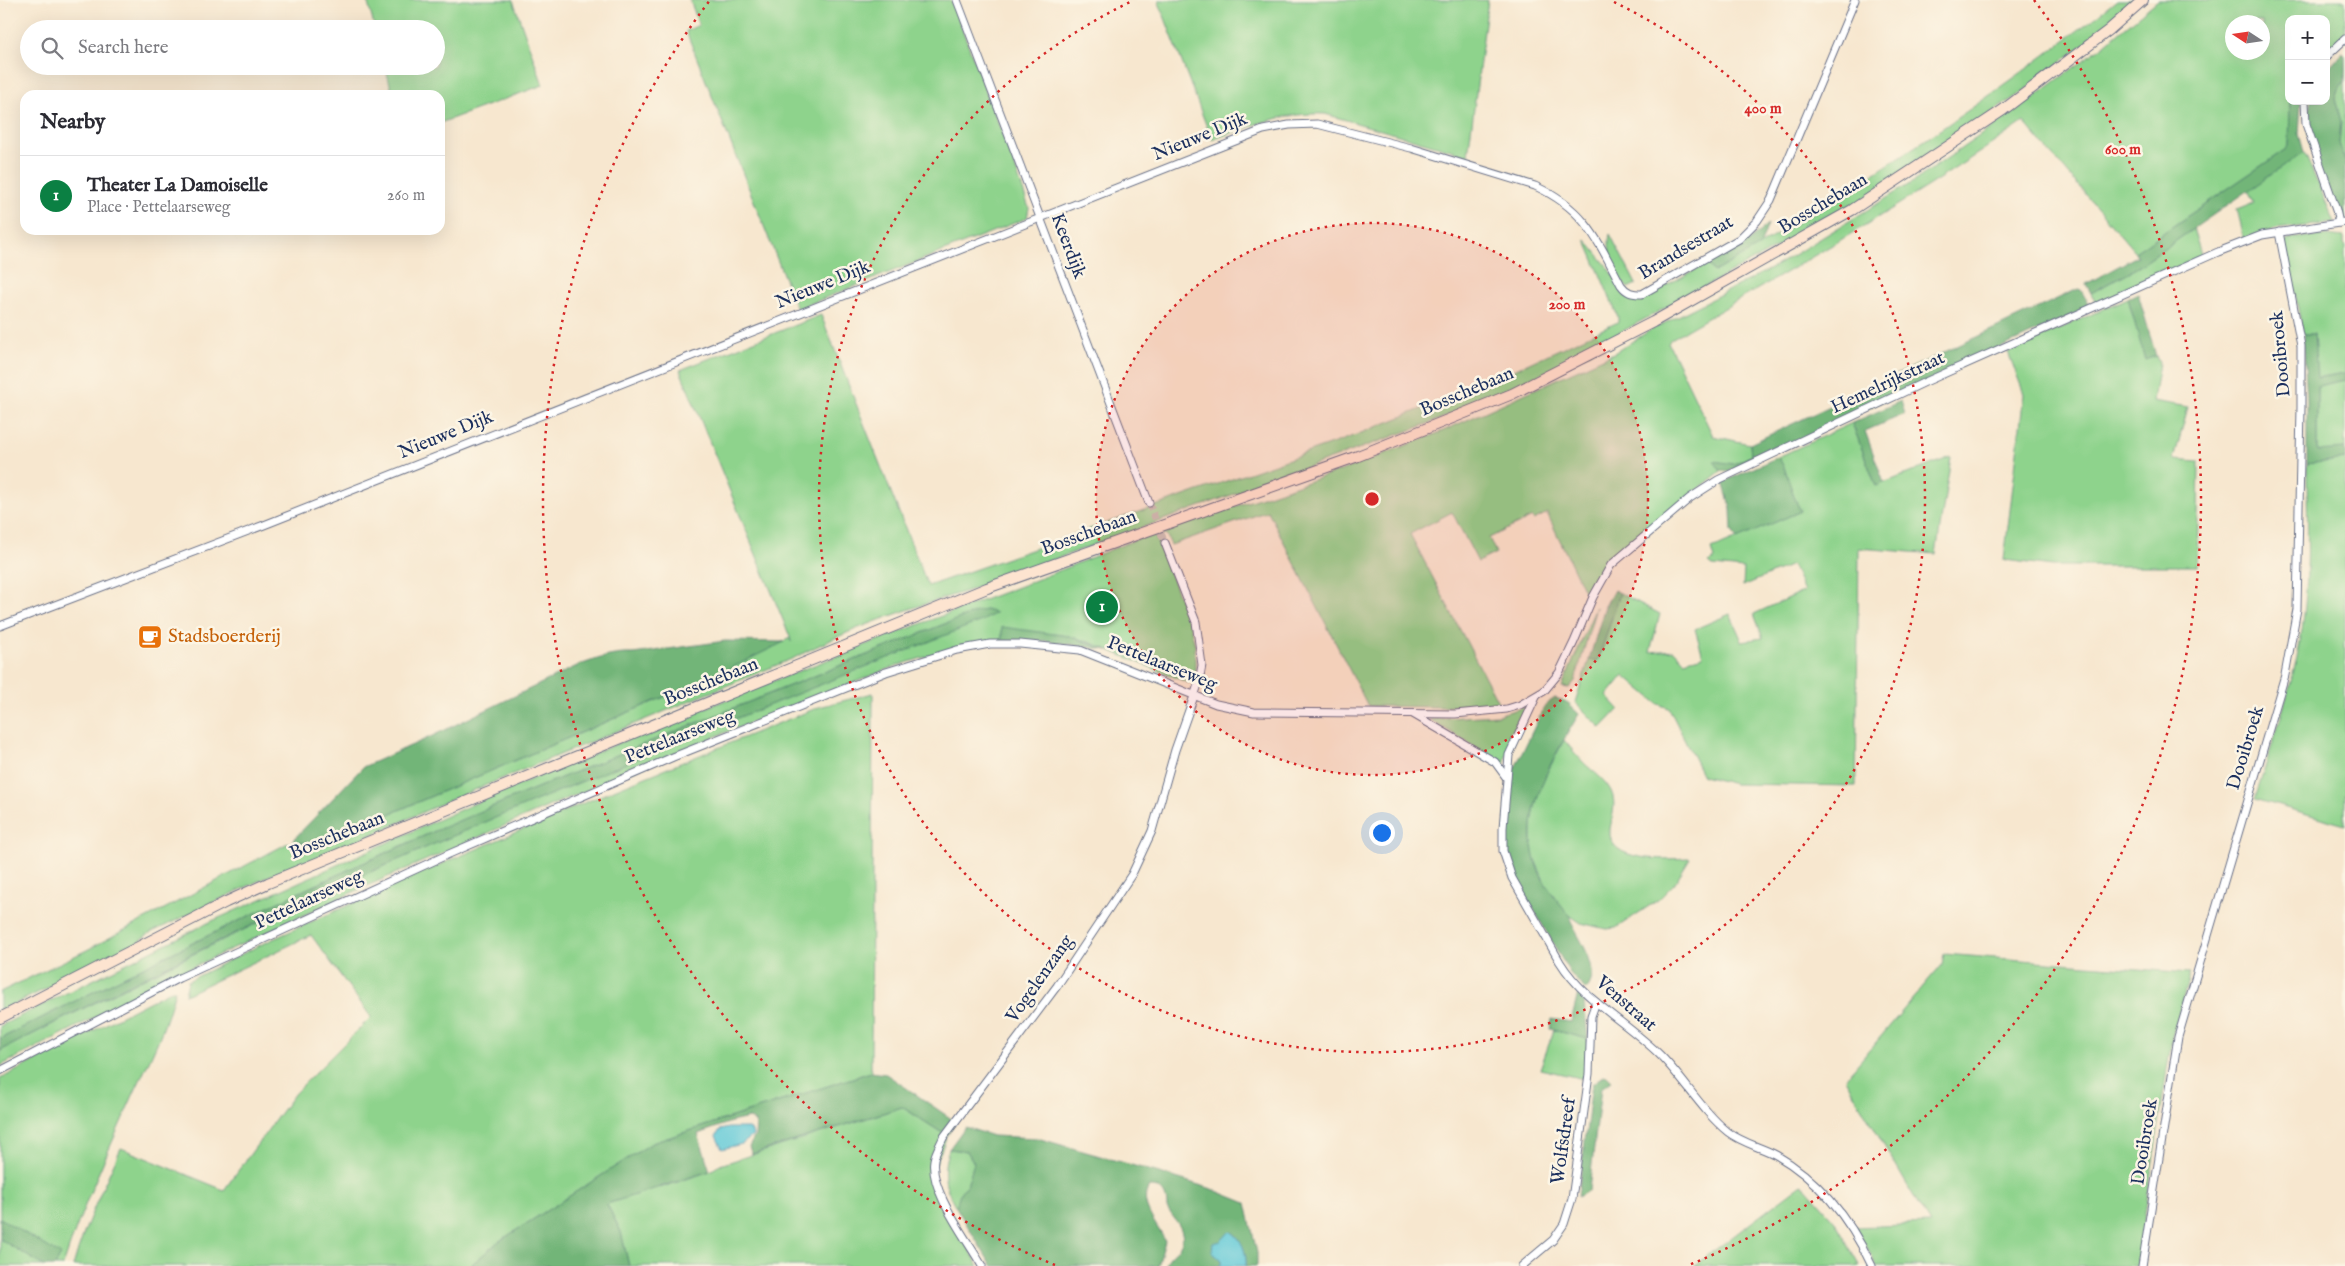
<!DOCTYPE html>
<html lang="en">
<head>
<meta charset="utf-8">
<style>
  body { margin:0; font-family:"IM FELL English",serif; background:#f7f7f7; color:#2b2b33 }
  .controls { position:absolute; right:15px; top:15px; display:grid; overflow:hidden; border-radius:10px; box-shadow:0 5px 20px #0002 }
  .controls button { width:45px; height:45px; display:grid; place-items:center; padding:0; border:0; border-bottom:1px solid #e1e1e2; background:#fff; color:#2b2b33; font:25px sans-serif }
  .compass { position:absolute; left:2225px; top:15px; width:45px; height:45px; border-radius:50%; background:#fff; box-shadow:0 5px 20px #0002; rotate:282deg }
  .you { position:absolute; left:1381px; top:832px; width:18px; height:18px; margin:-12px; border:4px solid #fff; border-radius:50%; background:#1a73e8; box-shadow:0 0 0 8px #1a73e833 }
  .badge { display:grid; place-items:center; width:32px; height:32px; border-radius:50%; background:#0b8043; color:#fff; font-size:16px; font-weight:700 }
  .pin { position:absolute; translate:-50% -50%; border:2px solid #fff; box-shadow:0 1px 5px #0006 }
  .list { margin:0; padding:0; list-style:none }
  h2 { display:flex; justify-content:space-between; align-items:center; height:65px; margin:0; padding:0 20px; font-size:21px }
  h2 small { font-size:16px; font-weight:400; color:#7c7c81 }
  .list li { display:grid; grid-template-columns:32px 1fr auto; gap:15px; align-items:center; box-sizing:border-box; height:80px; padding:0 20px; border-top:1px solid #e1e1e2 }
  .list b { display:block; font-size:19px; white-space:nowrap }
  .list p { margin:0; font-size:16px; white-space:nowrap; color:#7c7c81 }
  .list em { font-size:16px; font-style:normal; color:#7c7c81 }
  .icon { flex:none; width:28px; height:28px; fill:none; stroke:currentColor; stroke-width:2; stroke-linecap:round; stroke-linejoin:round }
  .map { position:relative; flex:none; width:2345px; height:1266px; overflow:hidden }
  .search { position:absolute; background:#fff; box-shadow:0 5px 20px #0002; left:20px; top:20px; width:425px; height:55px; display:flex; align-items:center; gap:12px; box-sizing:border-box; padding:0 18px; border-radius:28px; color:#7c7c81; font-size:19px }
  .panel { position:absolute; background:#fff; box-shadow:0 5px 20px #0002; left:20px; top:90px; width:425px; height:145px; border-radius:15px }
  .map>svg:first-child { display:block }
  .green { fill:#8ed38c; stroke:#548175; fill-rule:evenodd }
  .forest { fill:#72b578; stroke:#46726b }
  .water { fill:#5ec9d8; stroke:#3c7c9b }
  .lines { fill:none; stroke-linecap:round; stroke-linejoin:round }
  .street-tunnel { stroke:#cbc2b8; stroke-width:7; stroke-dasharray:7 3.5; stroke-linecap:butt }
  .street-casing { stroke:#686f86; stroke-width:9 }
  .secondary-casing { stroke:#686f86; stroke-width:12 }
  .street { stroke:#fff; stroke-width:7 }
  .secondary { stroke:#fde4d0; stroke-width:10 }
  .ring { fill:none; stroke:#d62828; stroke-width:2.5; stroke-dasharray:2.5 5 }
  .labels { text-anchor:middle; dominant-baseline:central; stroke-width:5; stroke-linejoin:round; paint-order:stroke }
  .street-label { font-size:19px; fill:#1b2f5e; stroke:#fcf5e5 }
  .food-label { font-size:19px; fill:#c56008; stroke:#fcf5e5; text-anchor:start }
  .centre { fill:#d62828; stroke:#fcf5e5; stroke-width:2.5 }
  .ring-label { font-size:15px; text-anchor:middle; font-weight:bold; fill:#d62828; stroke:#fcf5e5; stroke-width:5; stroke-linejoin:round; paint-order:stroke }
</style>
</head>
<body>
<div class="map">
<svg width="2345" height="1266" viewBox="0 0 2345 1266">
  <rect width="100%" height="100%" fill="#fcf5e5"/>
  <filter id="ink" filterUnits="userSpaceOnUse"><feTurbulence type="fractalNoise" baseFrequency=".02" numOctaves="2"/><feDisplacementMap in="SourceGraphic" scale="10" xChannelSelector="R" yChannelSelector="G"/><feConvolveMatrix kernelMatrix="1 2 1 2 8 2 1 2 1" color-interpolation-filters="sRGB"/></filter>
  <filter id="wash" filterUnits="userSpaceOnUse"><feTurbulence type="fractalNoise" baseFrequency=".0096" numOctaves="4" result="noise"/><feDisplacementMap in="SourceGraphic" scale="20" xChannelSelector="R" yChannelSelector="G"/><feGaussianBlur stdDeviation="1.12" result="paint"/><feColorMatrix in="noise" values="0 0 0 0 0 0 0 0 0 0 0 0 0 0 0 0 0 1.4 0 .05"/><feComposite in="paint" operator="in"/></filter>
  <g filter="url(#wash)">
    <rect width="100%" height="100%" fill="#f7e7cf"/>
    <g class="green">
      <polygon points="367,0 513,0 543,85 440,123 440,95 393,95 385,66 436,66 436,29 375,29"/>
      <polygon points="690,0 951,0 1015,167 1029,208 1027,218 797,309 686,31 699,25"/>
      <path d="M1158 0H1488L1468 155 1325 114C1284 112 1250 126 1212 140Z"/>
      <path d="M2117 0H2140L2027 89 1851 207 1608 339 1591 352 1438 420 970 590C910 608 850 628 794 658L450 800 293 870 289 869 271 875 148 934 134 946 0 1011V992L85 951 288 843 304 842 300 852 305 843 331 839 723 672 790 638 791 642 790 637 680 370 821 315 928 586 1346 439 1486 383 1618 322V317L1585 239 1611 271 1625 296 1632 299 1642 298 1708 263 1714 272C1855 190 1989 101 2117 0Z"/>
      <path d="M2158 0H2345V37L2326 56V19H2289L2290 132 2289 144 2286 149 2135 252 2024 122C1911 201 1791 270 1671 339L1668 342 1713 436 1750 444 1751 456 1733 464 1715 462 1721 471 1622 550 1594 576 1585 593 1547 513 1534 520 1532 517 1489 538 1496 553 1478 562 1452 512 1410 534 1498 702 1445 707 1368 706 1268 511 1171 545 1166 534 1156 538 1190 625 1195 645V677L1189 683 1089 642 1069 636 1002 628V641L955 648 899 665 714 737 554 804 351 893 195 966 0 1066V1051C115 992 231 934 349 881 562 786 779 701 995 613L986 610 942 625C793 685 643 743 496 805 327 876 163 956 0 1039V1026L212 921 489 797 667 723 870 643 1026 584 1137 539 1340 471 1443 431 1614 353 1649 331 1774 267 1913 182 2021 107 2099 49ZM2232 22H2262V52H2232Z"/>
      <polygon points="2345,81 2345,161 2339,143 2341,122 2335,98 2338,89"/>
      <polygon points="2304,152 2335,223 2275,229 2243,240 2242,229 2237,209 2254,202 2248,190"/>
      <polygon points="2193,229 2202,257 2096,304 2091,293 2138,267"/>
      <path d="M1610 234 1636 284 1628 288C1615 277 1606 251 1610 234Z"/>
      <polygon points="2327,235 2343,237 2343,245 2345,247 2345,373 2316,378 2314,334 2303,334 2285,242 2293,238"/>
      <polygon points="2128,298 2145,359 2156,356 2159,363 2153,401 2188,407 2174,459 2199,461 2197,566 2053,566 2004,560 2024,394 2008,352"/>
      <polygon points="2345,380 2345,449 2318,452 2317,451 2317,386"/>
      <path d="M1852 423 1876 486 1951 457 1936 554 1859 548 1856 786 1735 784 1703 776 1669 708 1658 704 1624 675 1607 696 1619 709 1601 728 1575 702 1589 660H1598L1620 593 1660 614 1650 652 1674 650 1684 661 1703 656 1695 629 1730 614 1742 641 1763 638 1754 614 1804 591 1792 565 1743 586 1744 569 1713 566 1708 563 1715 559 1712 549 1801 511C1790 493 1790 474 1778 457Z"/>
      <path d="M2345 459V825L2255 799C2270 751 2287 702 2298 653 2311 591 2307 527 2307 464Z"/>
      <polygon points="1596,607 1575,681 1569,688 1562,687"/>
      <path d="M873 693 871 1072 652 1143 498 1242 470 1266H73C85 1225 103 1187 121 1148L224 1190 295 1093 371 1017 311 935 185 995 188 981 262 944 393 885 621 787 819 707Z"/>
      <polygon points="1524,707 1526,710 1508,750 1503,767 1496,760 1429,719 1498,715"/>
      <path d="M1564 740C1570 747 1577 756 1584 763 1593 772 1605 779 1611 791 1617 803 1612 817 1610 829 1606 864 1668 859 1690 858L1674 884 1658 900 1616 928 1606 929 1581 923 1565 912 1545 883 1533 855 1532 840V823L1539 788Z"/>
      <polygon points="1944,954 2190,973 2172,1037 2137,1266 1876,1266 1866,1245 1853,1227 1930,1224 1845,1079 1942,964"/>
      <path d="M172 990H175C167 1026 149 1061 134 1093 109 1150 82 1206 63 1266H55L60 1255 0 1218V1079Z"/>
      <polygon points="1554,1030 1588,1039 1584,1079 1540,1069"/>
      <polygon points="902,1107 947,1136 932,1173 933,1186 979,1266 629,1266 621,1232 607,1204 659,1186 660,1188 710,1171 720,1165"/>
      <path d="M949 1149 967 1151 974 1163 967 1186 961 1191 956 1207C944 1186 941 1172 949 1149Z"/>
      <polygon points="1802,1184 1834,1220 1860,1266 1694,1266"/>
      <polygon points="0,1239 44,1266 0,1266"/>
    </g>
    <g class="forest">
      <path d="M2343 53 2345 56V81L2338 89 2335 98 2341 122 2339 143 2345 161V223H2343C2325 187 2298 143 2311 101H2326V71Z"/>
      <polygon points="2290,101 2301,101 2299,134 2304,152 2138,267 2091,293 2086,284 2137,256 2135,252 2286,149 2289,144"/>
      <polygon points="1768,224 1760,246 1714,272 1708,263 1750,240"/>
      <polygon points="2078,289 2081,290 2090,307 1730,471 1721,471 1714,461 1734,464 1751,456 1750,444"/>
      <polygon points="2138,293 2156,356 2145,360 2128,298"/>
      <polygon points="2303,334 2314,334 2317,378 2345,373 2345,380 2317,386 2317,451 2345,449 2345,459 2307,464 2307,399"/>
      <polygon points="1901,401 1905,414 1865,431 1884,483 1876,486 1852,423"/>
      <path d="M1778 457C1790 474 1790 493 1801 511L1737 539 1732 531 1731 509 1723 482Z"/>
      <polygon points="1614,590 1620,593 1598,661 1589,660 1605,606"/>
      <path d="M986 610 996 613 984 620C771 704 559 788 350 881 231 933 115 991 0 1051V1039C163 956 327 876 496 805 643 743 793 685 942 625L979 611Z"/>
      <polygon points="1002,627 1069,636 1108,650 1047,641 1002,641"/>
      <path d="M725 641 784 642 723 672 331 839 305 843 292 841 363 767 426 739 577 666C596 659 613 653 633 654Z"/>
      <path d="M1555 698 1565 701 1579 714C1548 766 1508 831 1549 889 1556 898 1562 909 1571 916V922C1580 941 1603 971 1586 990L1570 973 1515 877 1504 841 1507 801 1512 774 1545 705Z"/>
      <polygon points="1578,994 1584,1002 1588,1039 1550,1029 1552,1019 1571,1022"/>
      <polygon points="871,1072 886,1074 956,1122 947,1136 902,1107 752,1154 749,1147 755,1136 756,1123 749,1118 731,1122 698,1134 710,1171 607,1204 621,1232 629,1266 470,1266 498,1242 652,1143"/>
      <polygon points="1604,1075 1607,1076 1612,1081 1601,1088 1589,1190 1578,1197 1592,1084"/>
      <path d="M965 1127 993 1136 1037 1138 1156 1172 1209 1188 1246 1203 1257 1253V1266H1246C1247 1254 1241 1238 1231 1231L1212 1252 1222 1261 1220 1266H1166C1167 1258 1172 1255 1177 1250 1191 1234 1175 1221 1167 1208 1167 1196 1163 1186 1149 1187 1137 1204 1158 1225 1165 1241L1158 1266H992L956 1207 961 1191 967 1186 974 1163 967 1151 949 1149Z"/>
      <polygon points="0,1218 61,1255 55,1266 44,1266 0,1239"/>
    </g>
    <g class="water">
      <polygon points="729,1128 748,1128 752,1131 753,1136 742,1144 722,1149 716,1136 720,1130"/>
      <path d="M1230 1231C1242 1238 1247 1253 1246 1266H1220L1222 1261 1212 1252 1213 1243 1221 1241Z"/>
    </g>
  </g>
  <g filter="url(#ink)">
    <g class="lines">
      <polyline class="street-tunnel" points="1149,503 1165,543"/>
      <defs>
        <g id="street">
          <polyline points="957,0 1149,503"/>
          <polyline points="2326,57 2345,39"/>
          <polyline points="2305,101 2306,124 2336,210 2339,223"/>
          <path d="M0 626 264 525 1263 130 1289 125 1317 124 1411 148 1535 186C1585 209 1597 239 1621 285 1627 293 1632 294 1642 294L1739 239 1757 221 1771 200 1855 0"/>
          <path d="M1536 697 1509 755 1503 828V851L1512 878 1560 962C1584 1001 1628 1023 1660 1055 1684 1079 1702 1111 1728 1132 1742 1143 1761 1147 1776 1155 1820 1180 1851 1221 1872 1266"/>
          <polyline points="1413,714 1495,762 1506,777"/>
          <polyline points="0,1071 179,978 449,854 673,757 886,672 957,650 990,644 1020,644 1080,650 1216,704 1254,712 1455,714 1507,709 1520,705 1544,691 1559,673 1574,642 1593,597 1611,565 1690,498 1718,480 1923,383 2218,252 2262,235 2345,222"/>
          <path d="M982 1266C967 1239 929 1191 934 1160 935 1153 940 1145 943 1138L1057 986 1132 874 1152 831 1175 750 1199 682 1202 665 1196 622 1165 543"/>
          <polyline points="1522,1266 1553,1240 1564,1224 1572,1199 1589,1074 1591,1016 1596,1002"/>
          <polyline points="2142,1266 2178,1037 2285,675 2297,609 2301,407 2301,346 2279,232"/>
        </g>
        <polyline id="secondary" points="0,1018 226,902 268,883 987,588 1358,456 1512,394 1653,322 1852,210 2003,110 2109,30 2143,0"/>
      </defs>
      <use href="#street" class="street-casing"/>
      <use href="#secondary" class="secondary-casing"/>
      <use href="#street" class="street"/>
      <use href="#secondary" class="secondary"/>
    </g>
  </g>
  <circle cx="1372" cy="499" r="276" fill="#d62828" fill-opacity=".12"/>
  <g class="ring">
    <circle cx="1372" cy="499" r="276"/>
    <path d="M1614 2A553 553 0 1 1 1130 2"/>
    <path d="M1055 1265A829 829 0 0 1 710 0M2034 0A829 829 0 0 1 1689 1265"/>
  </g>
  <defs>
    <symbol id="cafe-square" viewBox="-11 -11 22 22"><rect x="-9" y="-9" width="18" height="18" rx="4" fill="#e8710a" stroke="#fcf5e5"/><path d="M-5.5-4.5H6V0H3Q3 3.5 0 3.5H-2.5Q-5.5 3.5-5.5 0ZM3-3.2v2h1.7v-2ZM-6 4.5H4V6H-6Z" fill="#fff"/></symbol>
  </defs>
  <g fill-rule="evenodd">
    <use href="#cafe-square" x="136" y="623" width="28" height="28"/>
  </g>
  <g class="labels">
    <g class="street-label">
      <text transform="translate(1200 137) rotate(-22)">Nieuwe Dijk</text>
      <text transform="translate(1823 204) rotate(-31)">Bosschebaan</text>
      <text transform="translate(1068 246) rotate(69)">Keerdijk</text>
      <text transform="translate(1686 248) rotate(-31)">Brandsestraat</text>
      <text transform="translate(823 285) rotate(-22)">Nieuwe Dijk</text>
      <text transform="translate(2281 354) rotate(-95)">Dooibroek</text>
      <text transform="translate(1888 383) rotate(-25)">Hemelrijkstraat</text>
      <text transform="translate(1467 392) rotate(-23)">Bosschebaan</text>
      <text transform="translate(446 435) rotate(-22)">Nieuwe Dijk</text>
      <text transform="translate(1089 533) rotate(-20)">Bosschebaan</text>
      <text transform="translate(1162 664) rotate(22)">Pettelaarseweg</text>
      <text transform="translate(711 682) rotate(-22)">Bosschebaan</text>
      <text transform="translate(680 737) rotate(-22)">Pettelaarseweg</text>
      <text transform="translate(2246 748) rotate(-73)">Dooibroek</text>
      <text transform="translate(337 836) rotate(-22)">Bosschebaan</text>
      <text transform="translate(309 900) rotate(-25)">Pettelaarseweg</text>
      <text transform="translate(1040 979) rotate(-55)">Vogelenzang</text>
      <text transform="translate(1626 1004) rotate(41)">Venstraat</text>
      <text transform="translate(1564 1141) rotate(-82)">Wolfsdreef</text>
      <text transform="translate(2145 1142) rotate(-81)">Dooibroek</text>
    </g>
    <g class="food-label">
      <text x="168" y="637">Stadsboerderij</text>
    </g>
  </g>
  <circle cx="1372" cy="499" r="8" class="centre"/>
  <g class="ring-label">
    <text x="1763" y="113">400 m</text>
    <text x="2123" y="154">600 m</text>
    <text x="1567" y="309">200 m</text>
  </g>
</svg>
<div class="controls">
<button>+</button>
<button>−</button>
</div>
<svg class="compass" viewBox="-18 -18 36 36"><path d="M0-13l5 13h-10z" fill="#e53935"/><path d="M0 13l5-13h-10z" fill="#7c7c81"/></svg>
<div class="you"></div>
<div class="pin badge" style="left:1102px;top:607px">1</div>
<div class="search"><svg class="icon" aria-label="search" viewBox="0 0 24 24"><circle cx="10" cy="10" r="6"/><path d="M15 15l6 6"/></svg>Search here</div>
<section class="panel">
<h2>Nearby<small></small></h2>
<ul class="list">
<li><span class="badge">1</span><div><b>Theater La Damoiselle</b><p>Place · Pettelaarseweg</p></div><em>260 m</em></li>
</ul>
</section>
</div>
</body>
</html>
